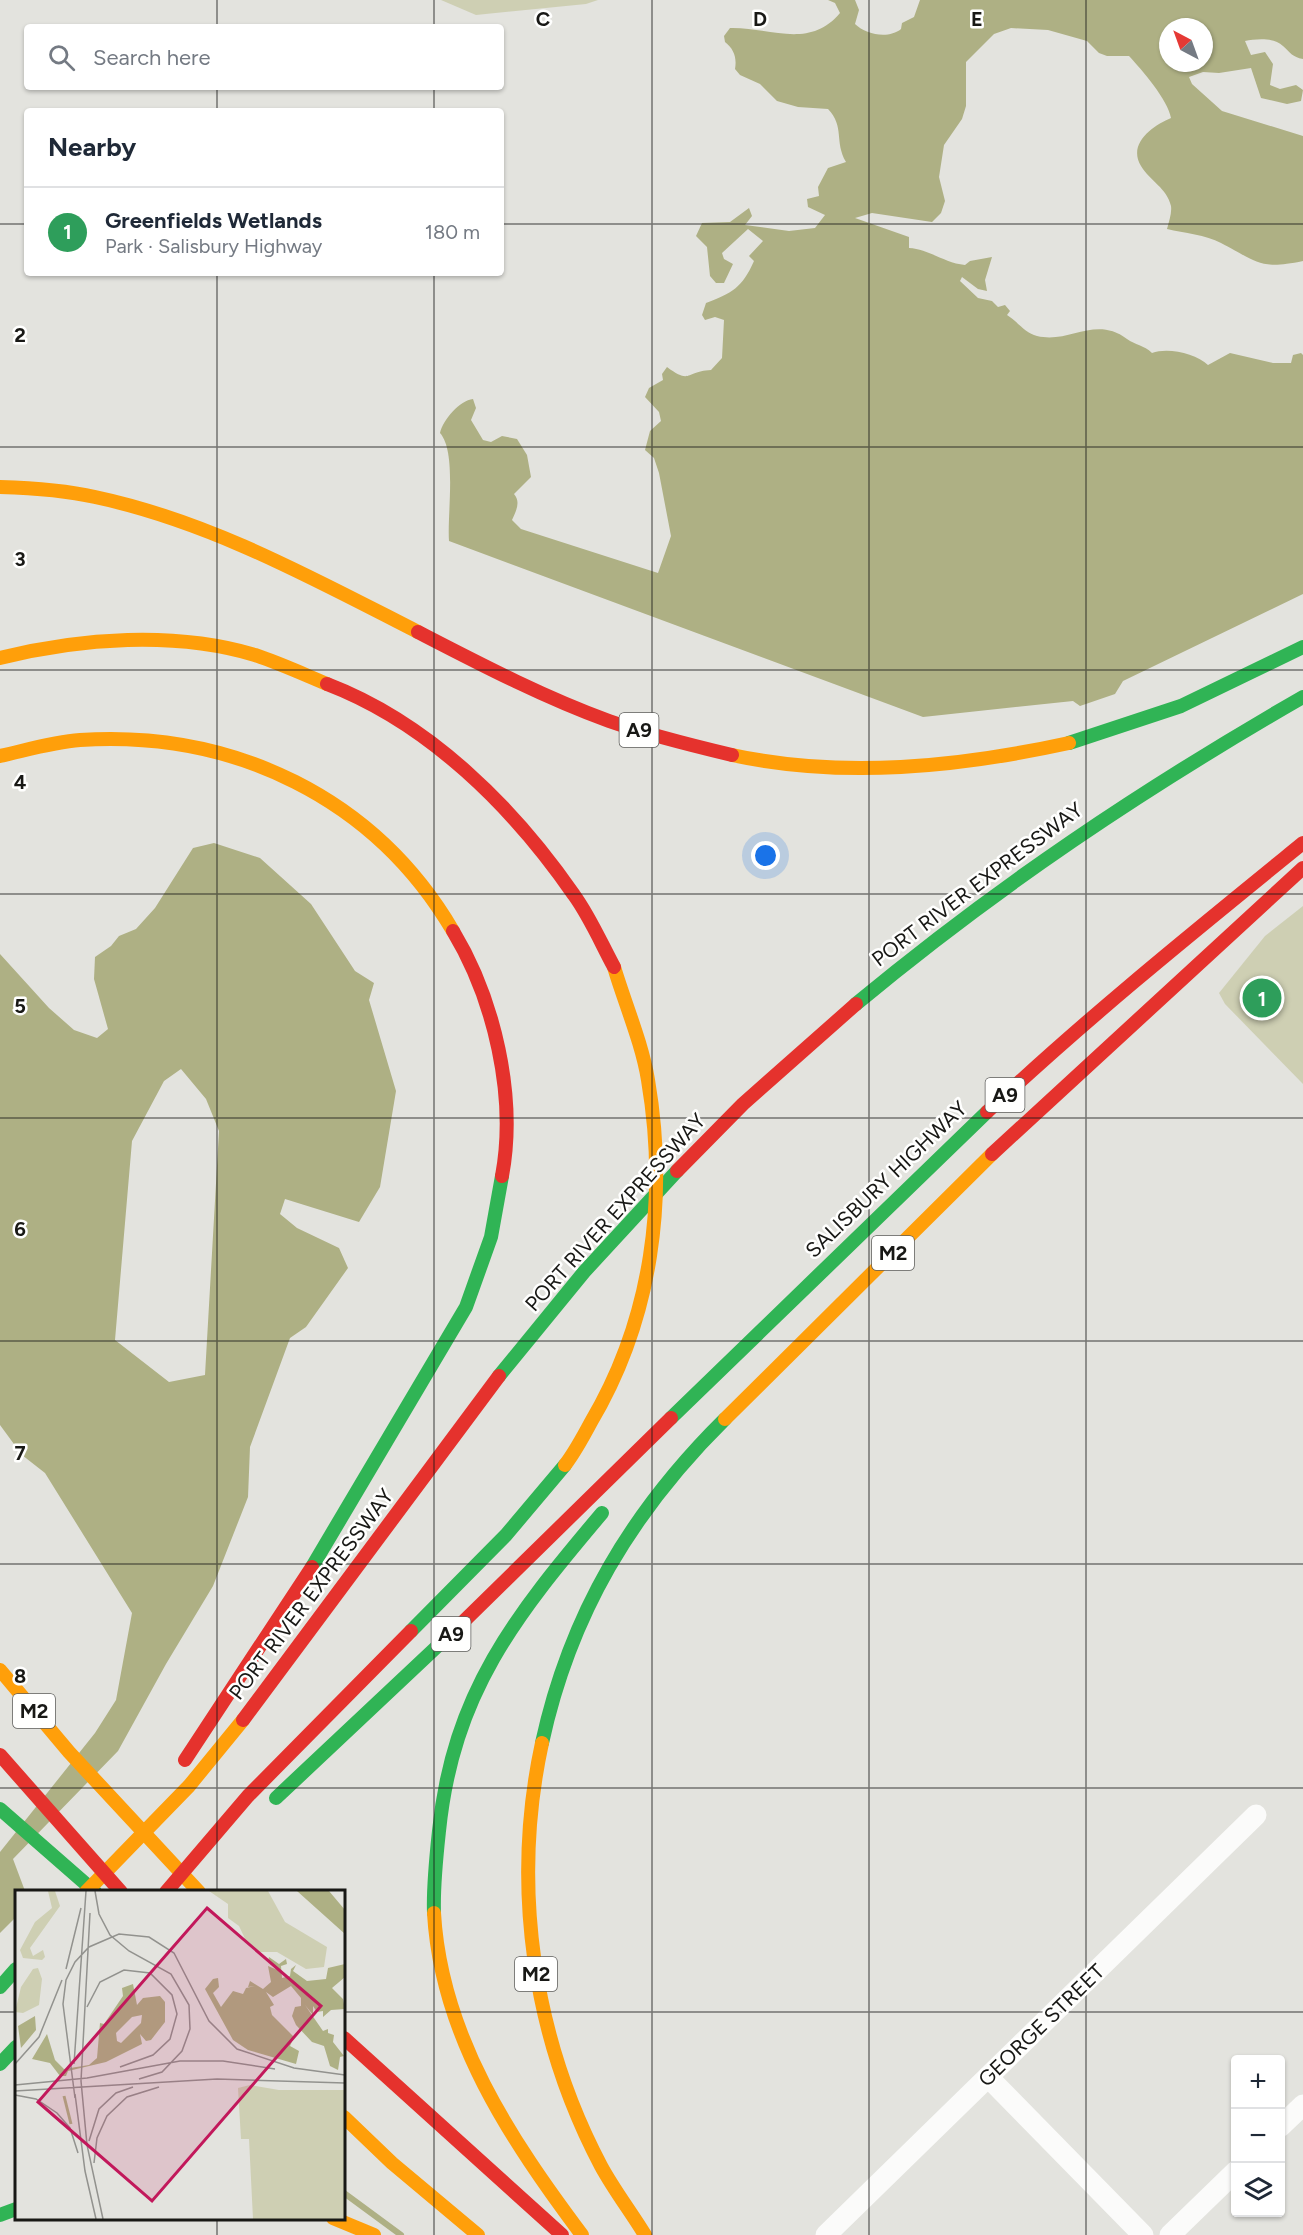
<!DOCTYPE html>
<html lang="en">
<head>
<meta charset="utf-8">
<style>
  body { margin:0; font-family:Figtree,sans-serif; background:#f2f2f3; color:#1f2937 }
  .controls { position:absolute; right:18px; bottom:18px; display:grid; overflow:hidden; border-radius:6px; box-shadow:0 2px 4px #0004 }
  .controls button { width:54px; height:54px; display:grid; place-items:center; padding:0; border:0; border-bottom:2px solid #e0e1e3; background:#fff; color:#1f2937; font:30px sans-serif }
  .compass { position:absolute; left:1159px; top:18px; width:54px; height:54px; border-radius:50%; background:#fff; box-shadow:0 2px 4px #0004; rotate:319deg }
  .you { position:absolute; left:766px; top:856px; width:21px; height:21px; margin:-15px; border:4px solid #fff; border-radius:50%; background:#1a73e8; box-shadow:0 0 0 9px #1a73e833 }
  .badge { display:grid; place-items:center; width:39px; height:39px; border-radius:50%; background:#ea580c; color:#fff; font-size:20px; font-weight:700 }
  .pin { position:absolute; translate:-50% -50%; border:3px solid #fff; box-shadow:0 2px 6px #0006 }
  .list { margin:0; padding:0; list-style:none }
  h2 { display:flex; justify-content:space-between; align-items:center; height:78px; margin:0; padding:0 24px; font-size:26px }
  h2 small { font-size:20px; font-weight:400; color:#747a83 }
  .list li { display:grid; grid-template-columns:39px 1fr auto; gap:18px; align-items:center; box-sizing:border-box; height:90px; padding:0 24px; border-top:2px solid #e0e1e3 }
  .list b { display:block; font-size:22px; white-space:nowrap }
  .list p { margin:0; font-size:20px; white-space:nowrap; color:#747a83 }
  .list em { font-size:20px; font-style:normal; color:#747a83 }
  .icon { flex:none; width:33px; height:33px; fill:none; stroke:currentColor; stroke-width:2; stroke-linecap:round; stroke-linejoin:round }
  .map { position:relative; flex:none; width:1303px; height:2235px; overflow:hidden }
  .search { position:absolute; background:#fff; box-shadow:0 2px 4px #0004; left:24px; top:24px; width:480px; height:66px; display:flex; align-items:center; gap:15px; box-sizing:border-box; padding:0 21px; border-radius:6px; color:#747a83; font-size:22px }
  .panel { position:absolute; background:#fff; box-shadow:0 2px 4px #0004; left:24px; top:108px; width:480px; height:168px; border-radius:6px }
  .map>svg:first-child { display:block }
  .green { fill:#cecfb3 }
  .water { fill:#aeb084; fill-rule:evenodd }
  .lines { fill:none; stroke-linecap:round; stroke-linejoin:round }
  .stream { stroke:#aeb084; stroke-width:6 }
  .street { stroke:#fbfbfa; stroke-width:21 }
  .fast { stroke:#30b455; stroke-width:14 }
  .slow { stroke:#ff9f0a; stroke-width:14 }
  .jam { stroke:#e5322d; stroke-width:14 }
  .grid { fill:none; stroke:#181815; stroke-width:1.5; stroke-opacity:0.55 }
  .labels { text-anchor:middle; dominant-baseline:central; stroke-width:5; stroke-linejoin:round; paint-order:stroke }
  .shield { fill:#fffffe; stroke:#5d5d5b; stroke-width:1.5 }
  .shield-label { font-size:20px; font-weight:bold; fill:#181815 }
  .street-label { font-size:21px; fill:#181815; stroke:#fffffe }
  .inset-river { fill:none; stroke:#aeb084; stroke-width:3 }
  .inset-road { fill:none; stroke:#92928e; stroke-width:1.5 }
  .view { fill:#c2185b; fill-opacity:0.15; stroke:#c2185b; stroke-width:3 }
  .inset-edge { fill:none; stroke:#181815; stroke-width:3 }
  .grid-label { font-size:20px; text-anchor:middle; font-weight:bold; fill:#181815; stroke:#fffffe; stroke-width:5; stroke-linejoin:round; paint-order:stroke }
</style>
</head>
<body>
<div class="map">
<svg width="1303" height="2235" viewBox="0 0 1303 2235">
  <rect width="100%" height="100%" fill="#e3e3de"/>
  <g class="green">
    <polygon points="441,0 598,0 586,4 476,15"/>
    <polygon points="1303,906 1303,1084 1225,1004 1219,993 1265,936"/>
  </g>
  <g class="water">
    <path d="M828 0H855L859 10 855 24C866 35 889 39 901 29L902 23 914 17 920 0H1303V59C1292 57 1291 53 1283 46 1273 37 1256 39 1245 41L1251 55 1265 52 1273 64 1270 85 1280 89 1296 85 1303 90 1301 101 1287 104 1261 98 1251 68 1219 73 1203 72 1189 77 1192 84 1222 111 1303 136V261C1259 270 1258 262 1221 243 1206 235 1184 233 1167 229 1169 221 1172 213 1171 206 1167 188 1150 181 1141 166 1127 143 1154 125 1171 118 1168 100 1142 70 1129 56H1107L1099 53 1087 41 1048 30 1011 28 994 34 966 62V106L962 119 944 145 939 177 945 201 941 213 932 222 872 213 855 218 909 237V248C929 249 944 263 965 265L970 261 992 257 985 280 987 291 978 289 962 277 960 281 978 298 992 301 998 307 1005 305 1010 311 1007 315C1017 321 1025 333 1037 336 1070 344 1095 315 1127 339 1135 345 1144 345 1152 353 1167 347 1196 353 1208 365L1230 353 1273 363H1291L1293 355 1301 353 1303 355V594L1123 681 1115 694 1080 706 1073 701 923 717 449 541C447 515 457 452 440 433 443 420 460 400 473 399L476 408 471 420 483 440 491 442 502 436 517 439 527 455 531 477 514 494C521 502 516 511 512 520L521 529 658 573 671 536 659 473 654 458 645 450 650 431 661 421 659 412 645 397 649 388 663 380 662 374 667 367C691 385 686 371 711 370L722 358 724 320 715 317 705 320 702 315 706 303C732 293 742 288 754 261L749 256 763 241 748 229 722 253 724 259 733 264 724 283H716L710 276 707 247 696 236 702 223 730 222 749 208 752 216 745 225 789 231 815 228 825 215 808 207 807 199 819 196 818 187 828 168 846 162C834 141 845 127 828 109L798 107 777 101 760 84 740 75 735 69C737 58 734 49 725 42L724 36 730 28C770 27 809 50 840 13L835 3ZM1168 27H1204V63H1168Z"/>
    <path d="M214 843 260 858 311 904 355 971 374 983 369 1000 396 1091 380 1187 359 1222 285 1199 280 1214 297 1228 339 1248 348 1268 306 1327 290 1338 250 1447 248 1497 213 1586 166 1664 118 1751 13 1859 25 1891 16 1892V1917L0 1933V1852L95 1733 116 1700 132 1613 45 1473 22 1455 0 1425V954L49 1008 74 1030 97 1038 108 1029 94 979 95 957 111 946 119 936 136 929 155 908 193 848ZM181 1069 206 1099 219 1131 205 1375 169 1382 115 1340 132 1141 164 1081Z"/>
  </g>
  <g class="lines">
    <polyline class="stream" points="344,2193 401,2235"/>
    <g class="street">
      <polyline points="988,2077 1143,2235"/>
      <polyline points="1280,2127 1303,2105"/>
      <polyline points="826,2235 1256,1815"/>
      <polyline points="1170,2235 1236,2171"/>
    </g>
    <g class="fast">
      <polyline points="1069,743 1181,706 1303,647"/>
      <path d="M856 1004C998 886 1143 789 1303 697"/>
      <polyline points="499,1376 584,1272 677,1171"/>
      <polyline points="671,1418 987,1112"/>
      <polyline points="312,1567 466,1307 491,1237 502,1176"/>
      <polyline points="411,1631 506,1535 565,1465"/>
      <path d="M542 1743C570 1614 632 1511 725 1419"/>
      <polyline points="276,1798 461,1624"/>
      <polyline points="0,1809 95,1892"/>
      <path d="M434 1913C433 1886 436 1859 439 1831 453 1693 515 1616 602 1513"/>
      <polyline points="0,1987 16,1969"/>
      <polyline points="0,2064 16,2047"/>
      <polyline points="0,2215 16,2209"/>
    </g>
    <g class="slow">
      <path d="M0 487C32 488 64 490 95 497 209 521 314 579 418 632"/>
      <path d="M0 658C80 638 175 631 255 655 279 663 303 674 327 684"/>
      <path d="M732 755C843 779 959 767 1069 743"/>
      <path d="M0 756C27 750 53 742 80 740 234 730 375 798 453 931"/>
      <polyline points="725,1419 992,1154"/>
      <path d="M565 1465C575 1452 583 1437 591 1422 652 1319 668 1198 648 1080 642 1043 625 1004 614 967"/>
      <polyline points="0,1670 69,1752 199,1892"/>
      <path d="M542 1743C511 1886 533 2037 601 2166 614 2190 631 2212 645 2235"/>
      <polyline points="86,1892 189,1786 243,1720"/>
      <path d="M434 1913C441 2036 511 2140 582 2235"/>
      <polyline points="344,2117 392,2163 478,2235"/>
      <polyline points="333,2218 374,2235"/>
    </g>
    <g class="jam">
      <path d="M418 632C480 664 543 697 609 721 649 735 690 745 732 755"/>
      <path d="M327 684C429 723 513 807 574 895 590 917 601 943 614 967"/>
      <path d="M453 931C494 999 517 1096 502 1176"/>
      <path d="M987 1112C1088 1017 1196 930 1303 843"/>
      <polyline points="992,1154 1303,868"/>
      <polyline points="677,1171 743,1104 856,1004"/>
      <polyline points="461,1624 671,1418"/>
      <polyline points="243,1720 499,1376"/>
      <polyline points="0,1755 121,1892"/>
      <polyline points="185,1760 312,1567"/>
      <polyline points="166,1892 248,1796 411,1631"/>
      <polyline points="344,2038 562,2235"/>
    </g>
  </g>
  <path class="grid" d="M217 0V27M434 0V27M652 0V2235M869 0V2235M1086 0V2235M217 87V111M434 87V111M0 224H27M501 224H1303M217 273V1892M434 273V2235M0 447H1303M0 670H1303M0 894H1303M0 1118H1303M0 1341H1303M0 1564H1303M0 1788H1303M0 2012H16M344 2012H1303M217 2218V2235"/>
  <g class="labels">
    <g class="shield">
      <rect x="619.5" y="713" width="39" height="34" rx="4.5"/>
      <rect x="985.5" y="1078" width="39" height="34" rx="4.5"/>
      <rect x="872" y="1236" width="42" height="34" rx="4.5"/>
      <rect x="431.5" y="1617" width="39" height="34" rx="4.5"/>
      <rect x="13" y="1694" width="42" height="34" rx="4.5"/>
      <rect x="515" y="1957" width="42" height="34" rx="4.5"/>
    </g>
    <g class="shield-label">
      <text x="639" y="730">A9</text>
      <text x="1005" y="1095">A9</text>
      <text x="893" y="1253">M2</text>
      <text x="451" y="1634">A9</text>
      <text x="34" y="1711">M2</text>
      <text x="536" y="1974">M2</text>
    </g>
    <g class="street-label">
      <text transform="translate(977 884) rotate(-37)">PORT RIVER EXPRESSWAY</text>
      <text transform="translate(886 1179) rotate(-44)">SALISBURY HIGHWAY</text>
      <text transform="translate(615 1212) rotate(-48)">PORT RIVER EXPRESSWAY</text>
      <text transform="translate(311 1594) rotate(-53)">PORT RIVER EXPRESSWAY</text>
      <text transform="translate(1041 2025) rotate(-44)">GEORGE STREET</text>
    </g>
  </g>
  <g transform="translate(15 1890)">
    <rect width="330" height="330" fill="#e3e3de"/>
    <path d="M33 1H40L45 16 15 58 18 66 28 60 30 67 27 70 8 68 5 60 20 32 37 18ZM176 1H253L270 32 312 57 309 77 291 79 262 62H243L233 55 224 36 213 28V14L194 1ZM23 78 27 89 24 115 8 123 0 122 6 97 18 79ZM235 195 264 200H330V329H238L234 249H226L223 198Z" fill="#cecfb3"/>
    <path d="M282 1H314L330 20V44ZM254 67 264 74 271 69 272 74 266 76 267 88 275 86 276 79 281 75 278 81 292 91 311 89 313 78 330 74V87L317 98 328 109 330 119 316 120 308 127V121L302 122 298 116V125L290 115 308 141 313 139V143L319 145 318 152 329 166 325 167 323 180 315 176 309 156 297 152 281 135 277 126 280 117 286 116V108L276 96 258 107 251 102 259 115 255 117 257 125 279 147 275 156 284 161 281 174 233 160 218 150 190 99 198 89 203 88 204 97 198 103 206 117 218 101 228 104 231 98 240 96 233 97 235 91 248 99 256 92 253 76 265 81 253 71ZM118 94 122 115 128 108 145 106 150 112V132L136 150 131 151 125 144 127 154 91 172 53 181 51 186H45L35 173 17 169 32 144 40 170 49 179 74 175 82 168 85 133 89 134 108 106 107 98ZM127 125 126 133 106 153 102 151 101 143 117 127ZM20 126 21 140 6 158 3 136Z" fill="#aeb084" fill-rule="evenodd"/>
    <path class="inset-river" d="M49 206 56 234"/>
    <path class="inset-road" d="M80 1 84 24 95 45 114 61 156 84 174 115 175 139 167 161 147 182 124 189M75 23 66 191 72 255 88 329M51 79 66 18M72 117 85 92 109 80 135 83 157 105 162 124 155 149 138 165 105 177M0 174 24 147 47 90M59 174 71 1M0 195 72 188 165 171H208L260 179M0 201 202 189 330 193M60 204 70 281 81 329M0 205 21 209 42 223 55 238 63 263M60 208 48 114 51 90 60 72 74 57 104 44 134 47 159 63 194 131 222 159 279 178 330 185M74 251 84 219 101 203 118 197M79 273 82 248 92 226 112 207 144 197"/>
    <path class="view" d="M192 18 306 116 137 311 23 212Z"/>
    <rect width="330" height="330" class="inset-edge"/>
  </g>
  <g class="grid-label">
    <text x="543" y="26">C</text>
    <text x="760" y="26">D</text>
    <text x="977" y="26">E</text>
    <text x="20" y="342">2</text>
    <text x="20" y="566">3</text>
    <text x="20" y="789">4</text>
    <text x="20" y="1013">5</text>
    <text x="20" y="1236">6</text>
    <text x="20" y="1460">7</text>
    <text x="20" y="1683">8</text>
  </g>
</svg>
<div class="controls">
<button>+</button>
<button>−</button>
<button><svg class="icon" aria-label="layers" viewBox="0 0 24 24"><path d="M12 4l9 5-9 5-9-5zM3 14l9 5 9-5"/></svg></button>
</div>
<svg class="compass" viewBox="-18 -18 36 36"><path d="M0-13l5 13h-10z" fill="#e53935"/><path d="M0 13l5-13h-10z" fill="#747a83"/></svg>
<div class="you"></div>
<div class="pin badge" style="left:1262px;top:998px;background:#2e9e5b">1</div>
<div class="search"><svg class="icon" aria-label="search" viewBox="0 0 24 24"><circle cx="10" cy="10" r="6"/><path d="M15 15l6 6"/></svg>Search here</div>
<section class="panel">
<h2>Nearby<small></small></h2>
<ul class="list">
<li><span class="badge" style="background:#2e9e5b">1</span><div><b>Greenfields Wetlands</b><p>Park · Salisbury Highway</p></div><em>180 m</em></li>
</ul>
</section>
</div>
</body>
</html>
